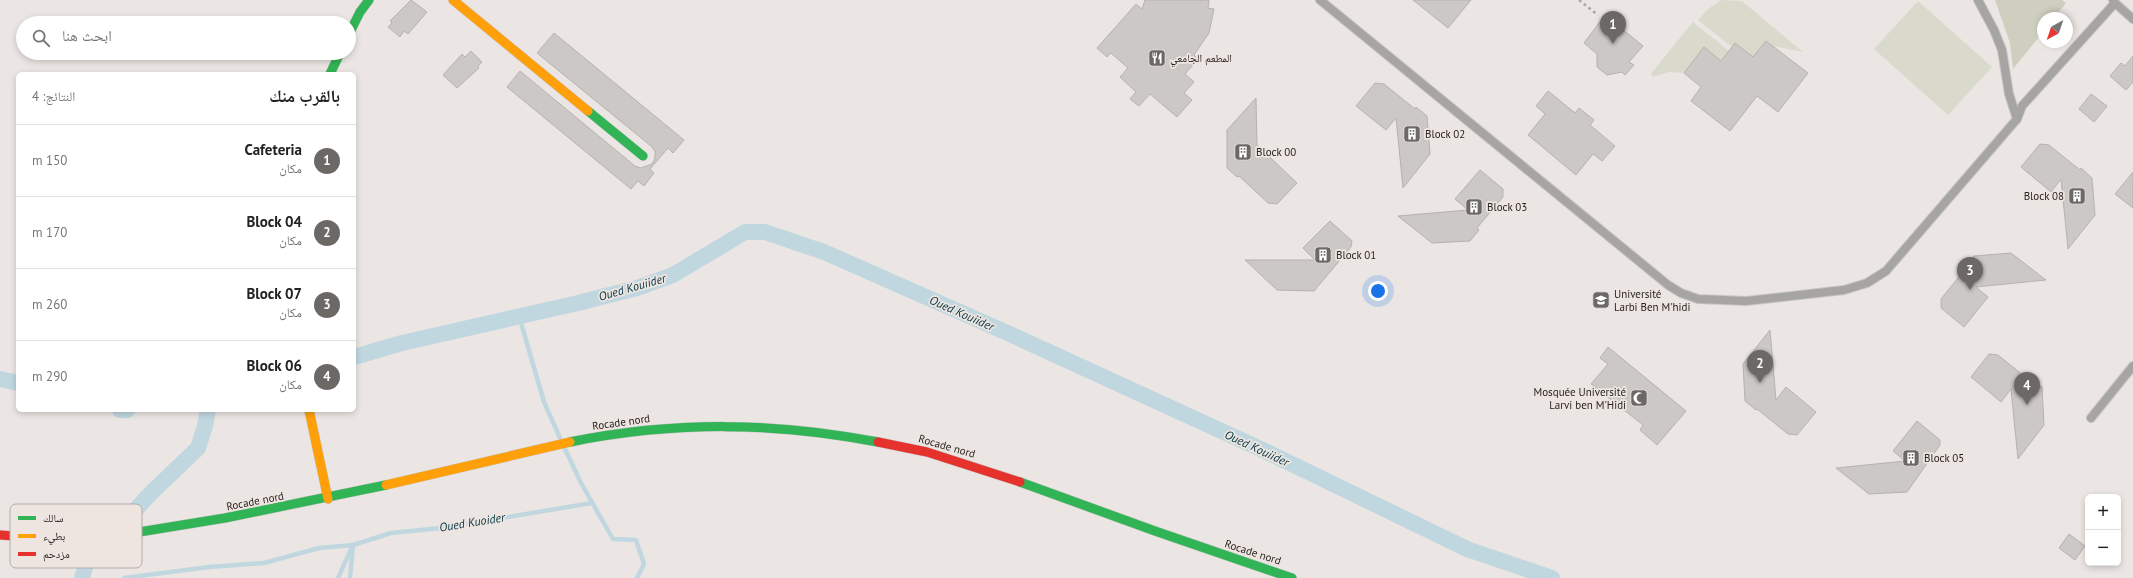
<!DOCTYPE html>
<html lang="ar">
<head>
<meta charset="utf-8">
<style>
  body { margin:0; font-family:"PT Sans","Noto Naskh Arabic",sans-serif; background:#f2f2f2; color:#222; direction:rtl }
  .controls { position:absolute; right:12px; bottom:12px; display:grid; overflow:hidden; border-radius:6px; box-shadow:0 2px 6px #0003 }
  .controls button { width:36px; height:36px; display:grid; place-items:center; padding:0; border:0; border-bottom:1px solid #e0e0e0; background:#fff; color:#222; font:20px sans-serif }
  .compass { position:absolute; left:2037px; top:12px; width:36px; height:36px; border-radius:50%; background:#fff; box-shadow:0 2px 6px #0003; rotate:220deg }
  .you { position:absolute; left:1378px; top:291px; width:14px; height:14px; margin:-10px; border:3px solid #fff; border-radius:50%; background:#1a73e8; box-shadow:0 0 0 6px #1a73e833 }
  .badge { display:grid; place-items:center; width:26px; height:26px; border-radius:50%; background:#6c6866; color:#fff; font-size:13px; font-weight:700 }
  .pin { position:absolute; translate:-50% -33px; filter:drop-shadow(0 1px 2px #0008) }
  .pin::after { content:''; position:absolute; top:21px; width:14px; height:12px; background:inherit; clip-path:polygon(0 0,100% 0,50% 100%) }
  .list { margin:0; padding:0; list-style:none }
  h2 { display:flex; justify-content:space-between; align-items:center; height:52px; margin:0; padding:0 16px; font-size:17px }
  h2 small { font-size:13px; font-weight:400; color:#767676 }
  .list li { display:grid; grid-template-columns:26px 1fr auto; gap:12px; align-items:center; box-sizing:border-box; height:72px; padding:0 16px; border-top:1px solid #e0e0e0 }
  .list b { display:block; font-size:15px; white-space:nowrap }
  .list p { margin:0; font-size:13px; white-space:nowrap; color:#767676 }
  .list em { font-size:13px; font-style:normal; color:#767676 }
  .icon { flex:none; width:22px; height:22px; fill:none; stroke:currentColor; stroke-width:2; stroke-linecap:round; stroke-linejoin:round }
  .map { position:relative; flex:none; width:2133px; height:578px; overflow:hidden; direction:ltr }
  .search { position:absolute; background:#fff; box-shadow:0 2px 6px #0003; left:16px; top:16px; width:340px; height:44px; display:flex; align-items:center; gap:10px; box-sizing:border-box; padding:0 14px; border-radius:22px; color:#767676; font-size:15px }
  .panel { position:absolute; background:#fff; box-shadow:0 2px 6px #0003; left:16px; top:72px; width:340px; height:340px; border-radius:6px; direction:rtl }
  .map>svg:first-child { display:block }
  .green { fill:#dadacc }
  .forest { fill:#cecfbe }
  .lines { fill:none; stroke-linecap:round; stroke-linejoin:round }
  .stream { stroke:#c0d7df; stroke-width:4.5 }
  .canal { stroke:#c0d7df; stroke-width:16 }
  .building { fill:#ccc8c6; stroke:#b5b2b0 }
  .lane-casing { stroke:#c7c4c2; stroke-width:10 }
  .fast-casing { stroke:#c7c4c2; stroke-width:10 }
  .slow-casing { stroke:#c7c4c2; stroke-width:10 }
  .jam-casing { stroke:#c7c4c2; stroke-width:10 }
  .path { stroke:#aba9a8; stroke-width:2.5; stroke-dasharray:3 3; stroke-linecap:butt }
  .lane { stroke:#a7a5a4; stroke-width:8 }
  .fast { stroke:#30b455; stroke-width:9 }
  .slow { stroke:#ff9f0a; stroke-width:9 }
  .jam { stroke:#e5322d; stroke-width:9 }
  .labels { text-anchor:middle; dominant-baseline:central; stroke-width:3.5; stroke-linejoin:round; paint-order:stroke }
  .poi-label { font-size:11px; fill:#272422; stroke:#eee5e1; text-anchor:start }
  .street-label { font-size:11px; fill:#272422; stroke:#eee5e1 }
  .water-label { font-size:12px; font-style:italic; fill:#023745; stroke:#eee5e1 }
  .key { fill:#eee5e1; stroke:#b2aba8; stroke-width:1 }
  .key-label { font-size:11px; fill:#272422 }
</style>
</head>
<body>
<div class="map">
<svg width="2133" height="578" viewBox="0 0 2133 578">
  <rect width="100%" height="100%" fill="#ebe6e4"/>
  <g class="green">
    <polygon points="1721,0 1742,1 1803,52 1773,46 1753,57 1732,47 1698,20 1708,9"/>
    <polygon points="1918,1 1992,67 1948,115 1874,49"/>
    <polygon points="1693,22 1729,51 1721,61 1704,48 1684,73 1669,72 1653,77 1651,74 1653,71"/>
  </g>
  <polygon class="forest" points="1995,0 2062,0 2066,3 2054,18 2043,18 2043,32 2013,69 2010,43"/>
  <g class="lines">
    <g class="stream">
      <polyline points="519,316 544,402 560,438"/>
      <polyline points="565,449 581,483 613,539 636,540 644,564 637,578"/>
      <polyline points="124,578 209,567 264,563 319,548 353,545"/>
      <polyline points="338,578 352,547"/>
      <polyline points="350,578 353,545 391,533 441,528 592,503"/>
    </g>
    <g class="canal">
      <polyline points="354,357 402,343 578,303 637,288 673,275 745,232 765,232 824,252 1012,335 1265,451 1467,549 1552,578"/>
      <polyline points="0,379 18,383"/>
      <polyline points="120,410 127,410"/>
      <polyline points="129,517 150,494 198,448 205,426 208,410"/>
      <polyline points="82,578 85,568"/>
    </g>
  </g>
  <g class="building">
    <polygon points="411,0 427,12 408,34 404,31 400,37 388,27 392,23 390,21"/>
    <polygon points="1145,0 1209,0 1208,8 1214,9 1209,33 1194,55 1198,59 1185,74 1194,82 1184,93 1192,100 1177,117 1150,94 1139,106 1130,99 1136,92 1120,77 1128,68 1111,53 1107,57 1097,48 1136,4 1142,9"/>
    <polygon points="1413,0 1471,0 1448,28"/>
    <polygon points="1605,15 1643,46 1629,62 1634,65 1625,75 1622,72 1607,75 1597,67 1597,54 1584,43"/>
    <polygon points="554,33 684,140 673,153 668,148 650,169 654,173 644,186 638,181 631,189 507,87 520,71 635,166 641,168 652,164 655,158 655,151 651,146 537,53"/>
    <polygon points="1766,41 1808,73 1778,112 1757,96 1730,131 1691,101 1701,87 1684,73 1704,47 1721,61 1735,43 1753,57"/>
    <polygon points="471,51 482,62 478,66 479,68 457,88 443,75 462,54 465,57"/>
    <polygon points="2133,56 2133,82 2126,90 2110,76 2121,63 2125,66"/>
    <polygon points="1375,83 1384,84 1415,109 1416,107 1427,116 1430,154 1403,188 1396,118 1386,130 1356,106"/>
    <polygon points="1548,91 1575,113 1579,108 1594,120 1590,125 1615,146 1602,161 1593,154 1576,175 1528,135 1545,114 1536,106"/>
    <polygon points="2091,94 2107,106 2094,122 2079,109"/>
    <polygon points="1256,98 1257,145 1297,183 1277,204 1268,203 1239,176 1237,177 1227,168 1227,130"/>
    <polygon points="2040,144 2049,145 2080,170 2081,168 2092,178 2095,215 2068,249 2061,179 2051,192 2021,167"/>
    <polygon points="1480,170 1503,189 1503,197 1477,228 1479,230 1470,241 1432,243 1398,216 1468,210 1455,199"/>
    <polygon points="2133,172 2133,208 2115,194"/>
    <polygon points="1330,221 1352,241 1351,247 1314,291 1277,290 1245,260 1315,260 1303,248"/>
    <polygon points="2011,253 2046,280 1976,287 1988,297 1964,327 1941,308 1941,299 1966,268 1964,267 1974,256"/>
    <polygon points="1770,330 1776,400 1786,387 1816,412 1797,435 1788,434 1757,409 1756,410 1745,401 1743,364"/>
    <polygon points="1608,347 1686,411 1657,445 1640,430 1643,425 1591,384 1608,364 1600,358"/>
    <polygon points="1989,354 1998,355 2029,380 2031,378 2042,387 2044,425 2018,459 2011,389 2001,402 1971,377"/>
    <polygon points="1917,421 1940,440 1940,445 1907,492 1869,494 1836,468 1905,461 1893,451"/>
    <polygon points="2069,534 2085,546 2075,560 2059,548"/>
  </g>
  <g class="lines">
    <defs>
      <g id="lane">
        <polyline points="1320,0 1668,285 1681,293 1698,299 1746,301 1844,290 1867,283 1886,271 2017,119 2022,106 2115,3 2113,0"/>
        <polyline points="1978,0 1994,30 2002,50 2009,94 2017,119"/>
        <polyline points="2115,3 2133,19"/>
        <polyline points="2091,418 2133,366"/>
      </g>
      <g id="fast">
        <polyline points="349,34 360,12 369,0"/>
        <polyline points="330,74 340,53"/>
        <polyline points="588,111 643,156"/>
        <path d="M570 442C675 421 774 422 878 442"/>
        <polyline points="1020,482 1155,531 1292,578"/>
        <polyline points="127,534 225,518 386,485"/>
      </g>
      <g id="slow">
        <polyline points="453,0 588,111"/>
        <polyline points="309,410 328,499"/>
        <polyline points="386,485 570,442"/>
      </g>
      <g id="jam">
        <polyline points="878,442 927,452 1020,482"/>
        <polyline points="0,535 56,539 127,534"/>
      </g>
    </defs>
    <use href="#lane" class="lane-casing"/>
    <use href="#fast" class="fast-casing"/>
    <use href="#slow" class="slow-casing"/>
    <use href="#jam" class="jam-casing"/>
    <polyline class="path" points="1579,0 1598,15"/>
    <use href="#lane" class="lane"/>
    <use href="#fast" class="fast"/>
    <use href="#slow" class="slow"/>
    <use href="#jam" class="jam"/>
  </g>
  <defs>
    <symbol id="restaurant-square" viewBox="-11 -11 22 22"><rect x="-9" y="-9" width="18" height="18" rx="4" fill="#6c6866" stroke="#eee5e1"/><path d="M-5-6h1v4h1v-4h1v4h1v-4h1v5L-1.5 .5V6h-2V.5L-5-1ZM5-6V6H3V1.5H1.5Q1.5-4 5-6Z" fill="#fff"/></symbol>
    <symbol id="building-square" viewBox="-11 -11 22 22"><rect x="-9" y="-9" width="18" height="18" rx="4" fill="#6c6866" stroke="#eee5e1"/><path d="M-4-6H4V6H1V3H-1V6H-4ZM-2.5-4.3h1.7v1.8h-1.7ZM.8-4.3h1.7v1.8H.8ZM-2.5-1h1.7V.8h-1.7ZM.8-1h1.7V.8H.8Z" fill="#fff"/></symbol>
    <symbol id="university-square" viewBox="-11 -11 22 22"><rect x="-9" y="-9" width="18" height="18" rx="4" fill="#6c6866" stroke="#eee5e1"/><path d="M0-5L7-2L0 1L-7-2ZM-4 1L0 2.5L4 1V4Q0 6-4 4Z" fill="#fff"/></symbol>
    <symbol id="mosque-square" viewBox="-11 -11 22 22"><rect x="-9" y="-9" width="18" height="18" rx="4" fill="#6c6866" stroke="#eee5e1"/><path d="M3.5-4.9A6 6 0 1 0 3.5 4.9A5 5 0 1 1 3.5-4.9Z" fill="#fff"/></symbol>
  </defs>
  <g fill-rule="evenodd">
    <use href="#restaurant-square" x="1147" y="48" width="20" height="20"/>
    <use href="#building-square" x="1402" y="124" width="20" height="20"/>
    <use href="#building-square" x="1233" y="142" width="20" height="20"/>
    <use href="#building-square" x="2067" y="186" width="20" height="20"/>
    <use href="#building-square" x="1464" y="197" width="20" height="20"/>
    <use href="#building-square" x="1313" y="245" width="20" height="20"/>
    <use href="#university-square" x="1591" y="290" width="20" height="20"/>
    <use href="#mosque-square" x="1629" y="388" width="20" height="20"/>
    <use href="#building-square" x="1901" y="448" width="20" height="20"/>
  </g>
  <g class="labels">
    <g class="poi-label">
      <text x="1170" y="58">المطعم الجامعي</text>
      <text x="1425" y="134">Block 02</text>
      <text x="1256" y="152">Block 00</text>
      <text x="2064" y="196" text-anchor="end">Block 08</text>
      <text x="1487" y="207">Block 03</text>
      <text x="1336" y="255">Block 01</text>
      <text x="1614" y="294">Université<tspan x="1614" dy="13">Larbi Ben M'hidi</tspan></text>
      <text x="1626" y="392" text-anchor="end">Mosquée Université<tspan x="1626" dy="13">Larvi ben M'Hidi</tspan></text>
      <text x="1924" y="458">Block 05</text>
    </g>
    <g class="street-label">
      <text transform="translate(621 422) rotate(-8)">Rocade nord</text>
      <text transform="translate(947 446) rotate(16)">Rocade nord</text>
      <text transform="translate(255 501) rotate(-11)">Rocade nord</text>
      <text transform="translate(1253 552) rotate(18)">Rocade nord</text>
    </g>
    <g class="water-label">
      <text transform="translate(632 287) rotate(-16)">Oued Kouiider</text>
      <text transform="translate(962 313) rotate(24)">Oued Kouiider</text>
      <text transform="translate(1257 448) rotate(25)">Oued Kouiider</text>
      <text transform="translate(472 522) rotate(-9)">Oued Kuoider</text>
    </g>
  </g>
  <rect x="10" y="504" width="132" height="64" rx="6" class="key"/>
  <rect x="18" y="516" width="18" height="4" fill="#30b455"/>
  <rect x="18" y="534" width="18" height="4" fill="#ff9f0a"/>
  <rect x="18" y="552" width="18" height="4" fill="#e5322d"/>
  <g class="key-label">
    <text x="43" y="522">سالك</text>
    <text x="43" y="540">بطيء</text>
    <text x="43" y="558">مزدحم</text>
  </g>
</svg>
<div class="controls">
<button>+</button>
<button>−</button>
</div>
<svg class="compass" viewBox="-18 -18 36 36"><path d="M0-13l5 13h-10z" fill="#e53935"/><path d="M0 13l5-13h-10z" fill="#767676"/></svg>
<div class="you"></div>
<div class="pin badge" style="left:1613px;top:44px">1</div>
<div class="pin badge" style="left:1760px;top:383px">2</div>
<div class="pin badge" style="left:1970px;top:290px">3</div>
<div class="pin badge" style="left:2027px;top:405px">4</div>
<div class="search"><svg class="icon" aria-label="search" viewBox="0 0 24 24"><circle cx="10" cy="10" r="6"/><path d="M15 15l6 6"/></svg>ابحث هنا</div>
<section class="panel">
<h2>بالقرب منك<small>النتائج: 4</small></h2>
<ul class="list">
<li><span class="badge">1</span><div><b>Cafeteria</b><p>مكان</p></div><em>150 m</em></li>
<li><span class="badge">2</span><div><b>Block 04</b><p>مكان</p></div><em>170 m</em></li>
<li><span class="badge">3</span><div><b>Block 07</b><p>مكان</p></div><em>260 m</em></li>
<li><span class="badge">4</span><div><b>Block 06</b><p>مكان</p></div><em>290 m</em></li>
</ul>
</section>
</div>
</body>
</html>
